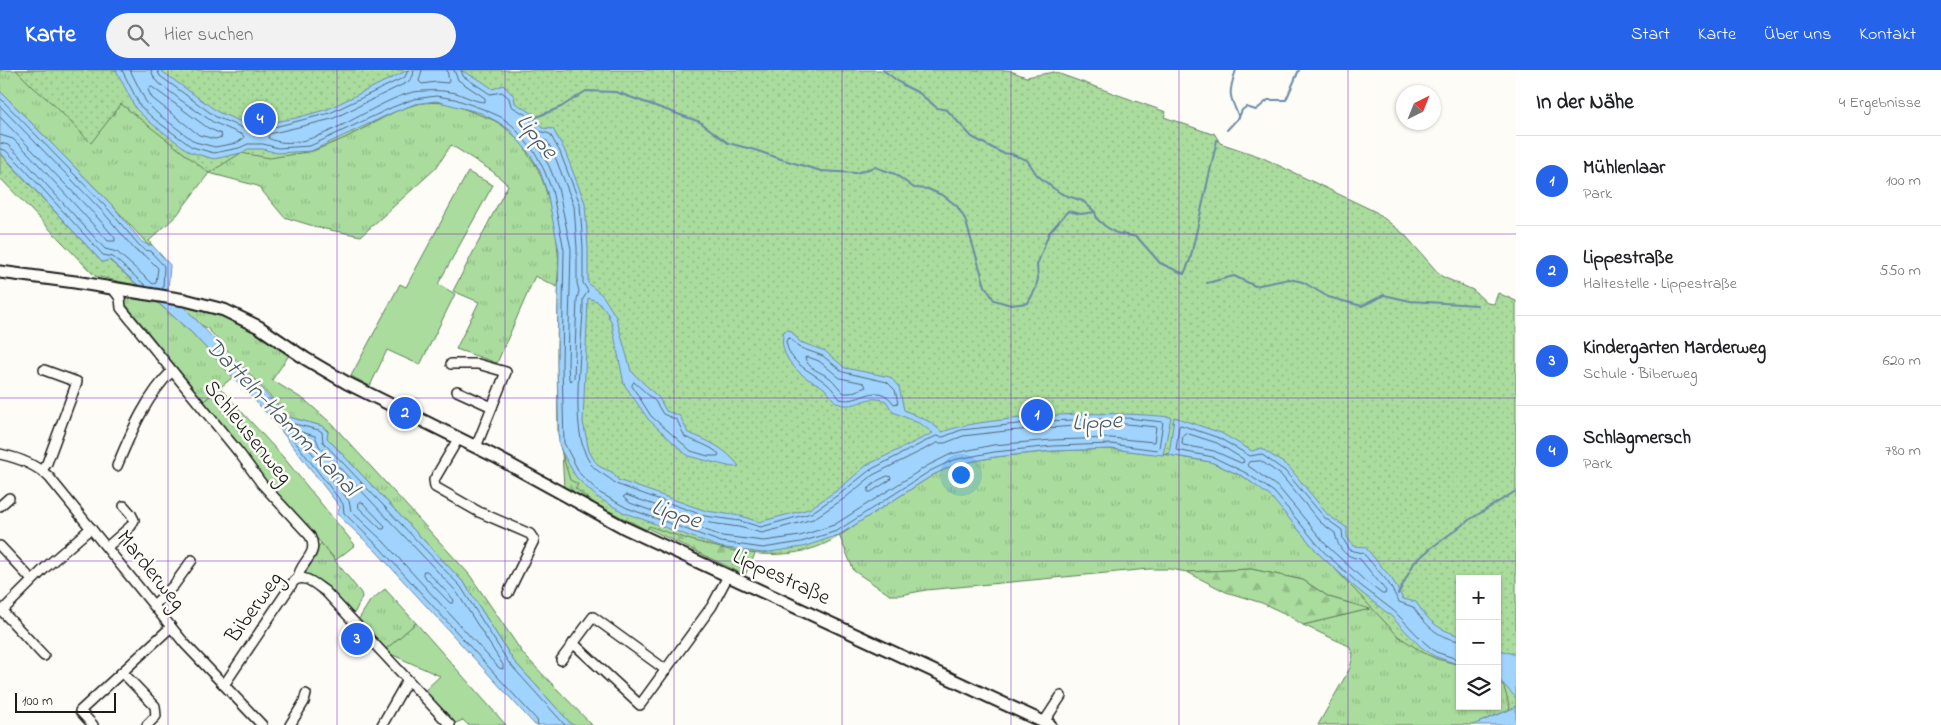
<!DOCTYPE html>
<html lang="de">
<head>
<meta charset="utf-8">
<style>
  body { margin:0; font-family:"Indie Flower",sans-serif; background:#f2f2f2; color:#202124 }
  .controls { position:absolute; right:15px; bottom:15px; display:grid; overflow:hidden; border-radius:0px; box-shadow:0 1px 4px #0004 }
  .controls button { width:45px; height:45px; display:grid; place-items:center; padding:0; border:0; border-bottom:1px solid #e0e0e0; background:#fff; color:#202124; font:25px sans-serif }
  .compass { position:absolute; left:1396px; top:15px; width:45px; height:45px; border-radius:50%; background:#fff; box-shadow:0 1px 4px #0004; rotate:43deg }
  .scale { position:absolute; left:15px; bottom:12px; width:101px; box-sizing:border-box; padding-left:5px; border:2px solid #1c1c1c; border-top:0; font-size:14px; line-height:18px; white-space:nowrap; color:#1c1c1c; -webkit-text-stroke:4px #fdfcf7; paint-order:stroke }
  .you { position:absolute; left:960px; top:404px; width:18px; height:18px; margin:-12px; border:4px solid #fff; border-radius:50%; background:#1a73e8; box-shadow:0 0 0 8px #1a73e833 }
  .badge { display:grid; place-items:center; width:32px; height:32px; border-radius:50%; background:#2563eb; color:#fff; font-size:16px; font-weight:700 }
  .pin { position:absolute; translate:-50% -50%; border:2px solid #fff; box-shadow:0 1px 5px #0006 }
  .list { margin:0; padding:0; list-style:none }
  h2 { display:flex; justify-content:space-between; align-items:center; height:65px; margin:0; padding:0 20px; font-size:21px }
  h2 small { font-size:16px; font-weight:400; color:#757577 }
  .list li { display:grid; grid-template-columns:32px 1fr auto; gap:15px; align-items:center; box-sizing:border-box; height:90px; padding:0 20px; border-top:1px solid #e0e0e0 }
  .list b { display:block; font-size:19px; white-space:nowrap }
  .list p { margin:0; font-size:16px; white-space:nowrap; color:#757577 }
  .list em { font-size:16px; font-style:normal; color:#757577 }
  .icon { flex:none; width:28px; height:28px; fill:none; stroke:currentColor; stroke-width:2; stroke-linecap:round; stroke-linejoin:round }
  .map { position:relative; flex:none; width:1516px; height:655px; overflow:hidden }
  header { display:flex; align-items:center; gap:30px; box-sizing:border-box; height:70px; padding:0 25px; background:#2563eb; color:#fff }
  header strong { font-size:24px }
  nav { display:flex; gap:28px; margin-inline-start:auto; font-size:18px }
  .search { width:350px; height:45px; background:#f2f2f2; display:flex; align-items:center; gap:12px; box-sizing:border-box; padding:0 18px; border-radius:28px; color:#757577; font-size:19px }
  main { display:flex }
  aside { flex:1; background:#fff }
  .map>svg:first-child { display:block }
  .grass { fill:url(#grass-tufts); stroke:#627c5c }
  .forest { fill:url(#forest-firs); stroke:#627c5c }
  .park { fill:url(#park-dots); stroke:#627c5c }
  .garden { fill:#a9dc9d; stroke:#627c5c }
  .water { fill:#a0d4fe; stroke:#6b8aa4 }
  .lines { fill:none; stroke-linecap:round; stroke-linejoin:round }
  .shore { stroke:#516676; stroke-width:1 }
  .stream { stroke:#6b8aa4; stroke-width:2 }
  .minor-casing { stroke:#1c1c1c; stroke-width:12 }
  .major-casing { stroke:#1c1c1c; stroke-width:15 }
  .minor { stroke:#fdfcf7; stroke-width:9 }
  .major { stroke:#fdfcf7; stroke-width:11 }
  .grid { fill:none; stroke:#7b2cbf; stroke-width:1; stroke-opacity:0.55 }
  .labels { text-anchor:middle; dominant-baseline:central; stroke-width:5; stroke-linejoin:round; paint-order:stroke }
  .street-label { font-size:22px; fill:#1c1c1c; stroke:#fdfcf7 }
  .water-label { font-size:24px; font-style:italic; fill:#4a5c6b; stroke:#fdfcf7 }
</style>
</head>
<body>
<header>
<strong>Karte</strong>
<div class="search"><svg class="icon" aria-label="search" viewBox="0 0 24 24"><circle cx="10" cy="10" r="6"/><path d="M15 15l6 6"/></svg>Hier suchen</div>
<nav><a>Start</a><a>Karte</a><a>Über uns</a><a>Kontakt</a></nav>
</header>
<main>
<div class="map">
<svg width="1516" height="655" viewBox="0 0 1516 655">
  <defs>
    <pattern id="grass-tufts" width="24" height="20" patternUnits="userSpaceOnUse" patternTransform="scale(1.25)"><rect width="24" height="20" fill="#a9dc9d"/><path d="M3 7l-1-3M5 7V3M7 7l1-3M15 17l-1-3M17 17v-4M19 17l1-3" fill="none" stroke="#91bc87"/></pattern>
    <pattern id="forest-firs" width="22" height="20" patternUnits="userSpaceOnUse" patternTransform="scale(1.25)"><rect width="22" height="20" fill="#a9dc9d"/><path d="M5 1l3.5 6h-7zM16 11l3.5 6h-7z" fill="#91bc87"/></pattern>
    <pattern id="park-dots" width="8" height="8" patternUnits="userSpaceOnUse" patternTransform="scale(1.25)"><rect width="8" height="8" fill="#a9dc9d"/><path d="M2 2h.1M6 6h.1" fill="none" stroke="#91bc87" stroke-width="1.8" stroke-linecap="round"/></pattern>
  </defs>
  <rect width="100%" height="100%" fill="#fdfcf7"/>
  <filter id="ink" filterUnits="userSpaceOnUse"><feTurbulence type="fractalNoise" baseFrequency=".02" numOctaves="2"/><feDisplacementMap in="SourceGraphic" scale="10" xChannelSelector="R" yChannelSelector="G"/><feConvolveMatrix kernelMatrix="1 2 1 2 8 2 1 2 1" color-interpolation-filters="sRGB"/></filter>
  <g filter="url(#ink)">
    <g class="grass">
      <path d="M0 0H116L394 42C427 29 438 29 471 40 521 57 540 93 552 141 556 154 559 169 559 183 559 194 558 206 557 217L535 206 497 293 456 279 479 232 453 221 508 115 492 101 451 75 436 98 361 166 320 158 284 147 258 116 209 103 177 145 149 171 152 175H148L112 135 0 21Z"/>
      <polygon points="150,226 192,263 233,307 204,331 124,232 125,227 142,230"/>
      <polygon points="178,231 228,243 292,281 272,310 306,331 331,353 469,504 524,585 592,655 572,655 513,590 465,514 327,368 328,361 322,356 289,347 207,258 201,255"/>
      <polygon points="1111,379 1169,385 1211,392 1244,407 1272,427 1319,484 1357,519 1460,595 1460,636 1497,636 1497,607 1513,623 1514,638 1473,655 1318,655 1350,598 1353,585 1349,576 1303,555 1369,539 1329,527 1303,510 1251,499 1187,502 1170,499 1149,499 926,520 901,525 890,525 854,501 839,465 933,405 954,395 995,387 1053,381"/>
      <polygon points="321,473 361,523 362,527 355,542 350,545 326,519 302,502"/>
      <polygon points="385,519 416,553 384,581 357,552 370,531"/>
    </g>
    <g class="forest">
      <polygon points="562,382 756,482 745,505 564,418"/>
      <polygon points="1251,499 1303,510 1329,527 1370,539 1303,555 1286,544 1262,533 1226,522 1187,502"/>
    </g>
    <g class="park">
      <path d="M16 0H1008L1026 7 1054 2 1166 42 1164 47 1212 64 1214 63 1220 73 1261 87 1376 142 1405 165 1441 206 1473 220 1487 233 1494 234 1498 223 1516 231V655L1506 644 1510 638 1504 617 1497 611V509H1460V595L1437 589 1422 582 1398 566 1336 500 1274 428 1254 412 1220 392 1182 384 1151 383 1134 379H1021L940 396 857 453C851 459 846 461 839 466 782 503 707 476 649 456L647 460 595 434 575 418 578 414 570 410 561 380 558 364 557 277 559 194 556 159 541 101 529 86 523 74 512 61 501 53 449 33 422 32 400 39 345 68 313 81 270 88 241 83 209 103 121 34 91 73 54 35 33 17Z"/>
      <polygon points="0,83 102,192 109,190 139,216 95,206 0,108"/>
    </g>
    <g class="garden">
      <polygon points="468,102 493,115 438,214 455,224 420,295 387,280 370,316 351,306 400,214 406,217"/>
      <polygon points="220,318 284,388 355,475 336,490 269,414 204,331"/>
      <polygon points="416,553 506,655 468,655 463,650 453,654 423,622 440,606 384,581"/>
    </g>
    <g class="water">
      <path d="M116 0H160L218 42 258 59 263 54 296 48 328 39 408 0H460L480 10 493 19 503 15 514 26 515 33 529 41 542 58 553 59 564 79 585 133 588 178V213L603 226 616 247 631 301 659 328 666 341 680 346 688 363C708 370 726 379 739 396L732 397 688 386 648 349 624 314 612 254 608 244 597 231 588 228 583 352 589 381 594 390 600 397 612 402 618 410 706 441 741 446 759 452 809 439 839 419 867 395 933 363 921 354 893 342 886 331C866 324 861 336 845 335 834 335 831 325 825 319 820 314 813 312 808 309 791 297 778 281 784 261L790 260 800 272 825 281 845 298 890 307 899 317 904 340 930 352 942 362C967 353 994 351 1021 348 1071 343 1120 342 1171 347L1163 385 1111 379 1053 381 995 387 954 395 933 405 839 465 803 477 763 483 720 477 625 443 597 427 576 407 562 382 559 374 557 295 559 181 547 122 540 101 532 87 510 60 498 52 481 43 436 31 415 34 394 42 311 81 277 83 263 79H248L241 83 214 89 190 82 151 53 136 39Z"/>
      <polygon points="0,21 112,135 142,172 148,175 152,175 170,195 168,220 280,339 289,347 322,356 328,362 327,368 465,514 513,590 572,655 535,655 375,480 337,444 340,437 271,348 192,263 110,190 102,192 0,82"/>
      <path d="M1174 347 1221 363 1252 381 1261 378 1289 397 1328 445 1347 458V467L1353 476 1365 477 1392 509 1403 529 1416 532C1430 553 1436 558 1460 566V595L1434 586 1421 577 1390 545 1357 519 1319 484 1271 427 1244 407 1211 392 1169 385Z"/>
      <polygon points="1497,579 1516,585 1516,628 1497,607"/>
      <polygon points="1516,635 1516,655 1473,655 1514,638"/>
    </g>
    <g class="lines">
      <g class="shore">
        <path d="M122 0 140 36 154 49 192 77 214 83 239 78 248 74H263L278 78 310 76 393 37 414 29 436 26 455 29 483 39 501 47 513 56 536 84 544 100 552 120 564 180 562 295 564 373 580 404 600 423 627 438 721 472 763 478 801 472 837 461 930 401 953 390 994 382 1053 376 1111 374 1157 380 1159 378 1163 352 1127 348 1046 351 961 360 943 367 936 366 870 400 841 423 811 443 761 457 740 451 705 446 616 414C607 405 597 403 590 393 567 359 584 270 583 229L588 221 583 213V178L580 134 560 82 550 64 539 61 526 45 511 36 509 28 502 22 490 24 463 6 461 0"/>
        <polyline points="130,0 146,32 158,44 195,72 215,77 237,73 244,68 243,65 213,52 182,31 155,10 151,0"/>
        <polyline points="157,0 160,6 216,47 258,64 266,59 330,43 405,7 408,0"/>
        <path d="M414 0 413 6 408 12 332 49 269 64 268 68C308 89 373 30 414 22 429 20 442 20 456 23 465 26 476 32 485 32V28L458 10 454 0"/>
        <polyline points="422,0 419,11 422,14 436,12 448,13 449,11 447,0"/>
        <polygon points="152,17 208,58 221,64 222,67 215,69 199,65 152,28 148,20"/>
        <polyline points="0,28 108,139 139,175 145,180 150,181 164,196 163,219"/>
        <polyline points="0,36 104,143 135,180 147,187 158,198 156,213 153,214 117,182 105,179 23,89 8,75 0,73"/>
        <polyline points="0,47 98,148 115,168 115,171 108,171 28,83 13,69 0,65"/>
        <polygon points="535,68 547,71 554,84 574,136 577,178 577,213 579,221 577,229 574,308 571,311 569,309 568,295 571,179 558,118 549,96 534,71"/>
        <polyline points="0,79 5,80 19,93 103,185 113,187 147,217"/>
        <path d="M790 268 798 277 823 286 843 302 887 312 895 320 898 333 894 334C876 309 861 335 840 329 836 324 832 318 827 314 812 301 789 295 786 271Z"/>
        <path d="M808 287 819 291 840 308 864 313 866 317 850 323H844C839 319 835 312 830 308 821 302 808 299 805 288Z"/>
        <path d="M634 312 655 331 663 344 677 350 685 367C696 372 709 375 719 384L718 386H708L691 381 651 346 632 316Z"/>
        <polygon points="1126,354 1156,357 1154,372 1111,368 1052,370 993,375 951,384 927,396 834,455 800,466 764,471 722,466 630,433 623,427 626,425 703,452 739,457 762,463 813,449 845,428 873,405 937,373 945,373 963,366 1006,361 1089,355"/>
        <polygon points="301,362 315,366 319,376 456,521 503,595 503,599 499,598 384,472 351,441 349,431 299,366 299,363"/>
        <polygon points="1186,363 1217,373 1243,389 1244,392 1241,393 1214,381 1183,375 1182,373 1183,365"/>
        <path d="M1261 391 1281 405 1320 452 1335 463C1339 480 1344 486 1360 489L1386 521 1385 524H1382L1364 510 1328 477 1279 418 1247 395 1249 392Z"/>
        <polygon points="888,406 891,407 890,410 871,422 868,422 868,419 877,411"/>
        <polygon points="359,432 362,432 385,456 384,459 381,459 359,438"/>
        <polygon points="424,501 427,501 454,530 453,533 450,533 423,505"/>
        <path d="M1460 571C1437 568 1425 554 1413 537L1399 532 1388 512 1363 483 1350 480 1343 469 1342 460 1325 448 1285 401 1261 384 1250 386 1219 368 1181 355 1179 356 1176 380 1213 387 1246 403 1274 422 1323 481 1360 515 1394 541 1425 573 1436 582 1460 590"/>
        <polyline points="538,655 537,650 379,477 344,443 343,434 282,355 282,351 319,360 322,362 323,372 461,517 509,593 565,655"/>
      </g>
      <g class="stream">
        <polyline points="883,0 903,15 919,23 937,38 947,40 972,67 1002,83 1011,84 1027,90 1037,105 1053,118 1062,124 1083,131 1095,142 1097,149 1105,156 1116,163 1137,167 1160,193 1184,204 1190,190 1217,70"/>
        <polyline points="1239,47 1242,40 1246,37 1256,40 1268,30 1286,30 1299,0"/>
        <polyline points="534,48 561,37 586,21 616,22 700,52 728,73 755,80 784,90 821,101 856,103 875,97 895,104 914,118 928,119 944,126 957,136 965,149 985,216 994,230 1011,235 1028,233 1035,220 1038,209 1037,195 1049,163 1068,141 1081,144 1095,142"/>
        <path d="M1227 60 1239 47C1229 26 1228 23 1236 0"/>
        <polyline points="1207,213 1234,206 1255,216 1289,209 1303,212 1328,227 1362,236 1384,225 1410,231 1477,235"/>
        <polyline points="1398,524 1414,493 1431,478 1469,450 1516,421"/>
      </g>
      <defs>
        <g id="minor">
          <path d="M113 219 120 228 121 238 240 384 262 414 310 466C320 485 300 491 298 508"/>
          <polyline points="451,294 478,294 506,302 492,337"/>
          <polyline points="457,321 492,337 476,377"/>
          <polyline points="458,369 434,410 435,417 479,442 530,464 534,470 508,523"/>
          <path d="M0 384C19 388 35 394 49 407L185 574 262 655"/>
          <path d="M117 396C131 363 146 326 172 301"/>
          <polyline points="42,400 47,393 77,312 44,300"/>
          <polyline points="0,436 9,428"/>
          <polyline points="0,476 32,510"/>
          <polyline points="107,477 131,456 134,450 131,444 124,436"/>
          <polyline points="154,535 174,515 192,490"/>
          <polyline points="573,573 640,635 712,536 728,506"/>
          <polyline points="44,586 2,541 46,497 91,458"/>
          <polyline points="561,590 593,547 666,600"/>
          <polyline points="122,602 155,636 156,646 147,655"/>
          <path d="M224 615 294 511C304 503 316 515 325 521L450 655"/>
          <polyline points="1044,652 1061,626"/>
          <polyline points="93,655 80,641 171,557"/>
          <polyline points="290,655 304,632 306,624"/>
          <polyline points="382,655 407,611"/>
        </g>
        <polyline id="major" points="0,202 75,212 185,230 224,240 259,257 306,289 347,313 494,386 625,458 1050,655"/>
      </defs>
      <use href="#minor" class="minor-casing"/>
      <use href="#major" class="major-casing"/>
      <use href="#minor" class="minor"/>
      <use href="#major" class="major"/>
    </g>
  </g>
  <path class="grid" d="M168 0V655M337 0V655M505 0V655M674 0V655M842 0V655M1011 0V655M1179 0V655M1348 0V655M0 164H1516M0 328H1516M0 491H1516"/>
  <g class="labels">
    <g class="street-label">
      <text transform="translate(247 363) rotate(51)">Schleusenweg</text>
      <text transform="translate(150 501) rotate(51)">Marderweg</text>
      <text transform="translate(781 508) rotate(25)">Lippestraße</text>
      <text transform="translate(255 538) rotate(-54)">Biberweg</text>
    </g>
    <g class="water-label">
      <text transform="translate(536 67) rotate(51)">Lippe</text>
      <text transform="translate(281 348) rotate(46)">Datteln-Hamm-Kanal</text>
      <text transform="translate(1097 353) rotate(-3)">Lippe</text>
      <text transform="translate(676 445) rotate(18)">Lippe</text>
    </g>
  </g>
</svg>
<div class="controls">
<button>+</button>
<button>−</button>
<button><svg class="icon" aria-label="layers" viewBox="0 0 24 24"><path d="M12 4l9 5-9 5-9-5zM3 14l9 5 9-5"/></svg></button>
</div>
<svg class="compass" viewBox="-18 -18 36 36"><path d="M0-13l5 13h-10z" fill="#e53935"/><path d="M0 13l5-13h-10z" fill="#757577"/></svg>
<div class="scale">100 m</div>
<div class="you"></div>
<div class="pin badge" style="left:1037px;top:345px">1</div>
<div class="pin badge" style="left:405px;top:343px">2</div>
<div class="pin badge" style="left:357px;top:569px">3</div>
<div class="pin badge" style="left:260px;top:49px">4</div>
</div>
<aside>
<h2>In der Nähe<small>4 Ergebnisse</small></h2>
<ul class="list">
<li><span class="badge">1</span><div><b>Mühlenlaar</b><p>Park</p></div><em>100 m</em></li>
<li><span class="badge">2</span><div><b>Lippestraße</b><p>Haltestelle · Lippestraße</p></div><em>550 m</em></li>
<li><span class="badge">3</span><div><b>Kindergarten Marderweg</b><p>Schule · Biberweg</p></div><em>620 m</em></li>
<li><span class="badge">4</span><div><b>Schlagmersch</b><p>Park</p></div><em>780 m</em></li>
</ul>
</aside>
</main>
</body>
</html>
